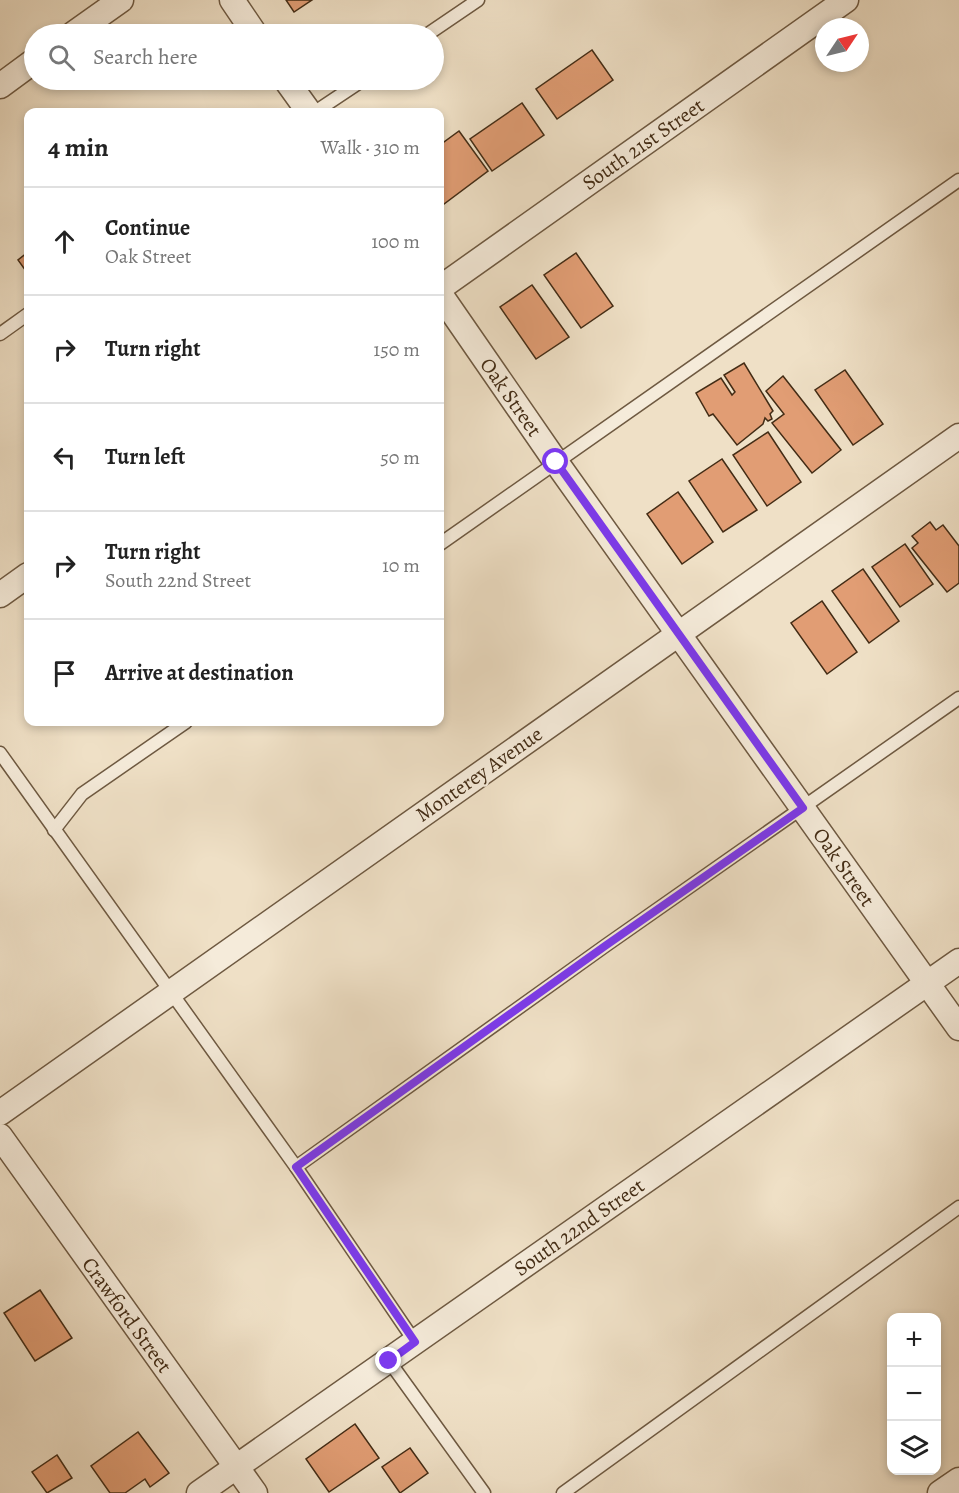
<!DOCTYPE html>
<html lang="en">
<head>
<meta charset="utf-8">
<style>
  body { margin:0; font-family:Alegreya,serif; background:#f2f2f2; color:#222 }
  .controls { position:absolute; right:18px; bottom:18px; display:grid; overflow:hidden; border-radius:12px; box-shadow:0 3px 9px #0003 }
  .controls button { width:54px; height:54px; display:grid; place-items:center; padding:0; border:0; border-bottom:2px solid #e0e0e0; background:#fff; color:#222; font:30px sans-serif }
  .compass { position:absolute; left:815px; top:18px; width:54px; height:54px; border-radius:50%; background:#fff; box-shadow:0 3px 9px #0003; rotate:55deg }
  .stop { position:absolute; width:18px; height:18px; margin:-14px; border:4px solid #7c3aed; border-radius:50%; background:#fff }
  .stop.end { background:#7c3aed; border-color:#fff; box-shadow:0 2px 6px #0008 }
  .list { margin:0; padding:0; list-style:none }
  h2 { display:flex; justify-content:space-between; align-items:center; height:78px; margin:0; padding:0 24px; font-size:26px }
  h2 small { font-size:20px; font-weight:400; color:#767676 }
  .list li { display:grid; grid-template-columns:39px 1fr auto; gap:18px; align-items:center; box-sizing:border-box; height:108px; padding:0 24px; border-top:2px solid #e0e0e0 }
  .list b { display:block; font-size:22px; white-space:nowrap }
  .list p { margin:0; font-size:20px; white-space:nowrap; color:#767676 }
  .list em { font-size:20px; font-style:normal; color:#767676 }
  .icon { flex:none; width:33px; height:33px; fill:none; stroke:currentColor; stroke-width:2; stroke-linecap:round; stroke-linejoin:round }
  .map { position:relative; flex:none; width:959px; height:1493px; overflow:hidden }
  .search { position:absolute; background:#fff; box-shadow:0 3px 9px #0003; left:24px; top:24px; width:420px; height:66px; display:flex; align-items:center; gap:15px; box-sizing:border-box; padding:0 21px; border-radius:33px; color:#767676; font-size:22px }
  .panel { position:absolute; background:#fff; box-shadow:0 3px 9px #0003; left:24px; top:108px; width:420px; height:618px; border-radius:12px }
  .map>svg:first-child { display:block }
  .building { fill:#e19d74; stroke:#432c15; stroke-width:1.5 }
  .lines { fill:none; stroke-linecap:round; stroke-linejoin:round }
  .lane-casing { stroke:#6e5941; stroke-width:15 }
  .street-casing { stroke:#6e5941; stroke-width:27 }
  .lane { stroke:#f5ebda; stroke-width:12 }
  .street { stroke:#f5ebda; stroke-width:24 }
  .route { stroke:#7c3aed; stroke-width:8 }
  .labels { text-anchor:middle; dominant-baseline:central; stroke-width:4.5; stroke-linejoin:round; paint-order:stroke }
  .street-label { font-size:21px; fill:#432c15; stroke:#f5ebda }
</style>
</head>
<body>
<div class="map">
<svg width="959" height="1493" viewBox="0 0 959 1493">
  <rect width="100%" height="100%" fill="#efe0c6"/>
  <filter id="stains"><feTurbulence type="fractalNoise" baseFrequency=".00333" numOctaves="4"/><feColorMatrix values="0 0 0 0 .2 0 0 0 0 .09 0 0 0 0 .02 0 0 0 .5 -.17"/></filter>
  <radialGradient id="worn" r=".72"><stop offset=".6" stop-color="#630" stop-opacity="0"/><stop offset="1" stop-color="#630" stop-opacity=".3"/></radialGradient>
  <g class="building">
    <polygon points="286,0 312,0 294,12"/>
    <polygon points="592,50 613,80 557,119 536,89"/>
    <polygon points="522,103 544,135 492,171 470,139"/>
    <polygon points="459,131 488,171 440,207 440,145"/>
    <polygon points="28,252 28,274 18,260"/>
    <polygon points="576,253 613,306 581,328 544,275"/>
    <polygon points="532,285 569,337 536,359 500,307"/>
    <polygon points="744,363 773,411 770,414 772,419 768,421 765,418 763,424 737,445 713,414 709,416 696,393 721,378 732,395 735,392 724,375"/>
    <polygon points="845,370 883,424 853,445 815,390"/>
    <polygon points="783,376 841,450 812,473 772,423 784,414 766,391"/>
    <polygon points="768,432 801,482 767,506 733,455"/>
    <polygon points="722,459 757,510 723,532 689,481"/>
    <polygon points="678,492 713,542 682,564 647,514"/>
    <polygon points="930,522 936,530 943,525 959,546 959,583 947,592 912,548 918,543 912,536"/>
    <polygon points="905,544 933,584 900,607 872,567"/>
    <polygon points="863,569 899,621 869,643 832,591"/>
    <polygon points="822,601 857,652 827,674 791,623"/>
    <polygon points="40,1290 72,1338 35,1361 4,1313"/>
    <polygon points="355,1424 379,1458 329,1492 306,1459"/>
    <polygon points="138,1432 169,1473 150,1487 145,1479 125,1493 110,1493 91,1466"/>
    <polygon points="410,1448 428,1473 400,1493 382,1467"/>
    <polygon points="57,1455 72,1478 47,1493 32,1472"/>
  </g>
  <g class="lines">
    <defs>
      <g id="lane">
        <polyline points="428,34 478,0"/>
        <polyline points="315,112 363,80"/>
        <polyline points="0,334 28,314"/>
        <polyline points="440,544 959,180"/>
        <polyline points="0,753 296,1167 415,1342"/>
        <polyline points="54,830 82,794 186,722"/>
        <polyline points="296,1167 605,946 959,698"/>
        <polyline points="389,1361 484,1493"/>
        <polyline points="563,1493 959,1207"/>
      </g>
      <g id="street">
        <polyline points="232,0 255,34"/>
        <polyline points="73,34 121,0"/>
        <polyline points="286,80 309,112"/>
        <polyline points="0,86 34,61"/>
        <polyline points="440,288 846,0"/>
        <polyline points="440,294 556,462 959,1028"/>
        <polyline points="0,595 28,575"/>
        <polyline points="0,1113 959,436"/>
        <polyline points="0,1136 255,1493"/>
        <polyline points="199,1493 959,961"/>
        <polyline points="940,1493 959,1480"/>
      </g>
    </defs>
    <use href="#lane" class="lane-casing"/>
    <use href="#street" class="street-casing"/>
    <use href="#lane" class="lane"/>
    <use href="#street" class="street"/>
  </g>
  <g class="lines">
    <polyline class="route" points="389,1361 415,1342 296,1167 605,946 803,808 556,462"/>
  </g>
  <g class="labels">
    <g class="street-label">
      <text transform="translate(643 144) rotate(-35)">South 21st Street</text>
      <text transform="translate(511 397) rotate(55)">Oak Street</text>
      <text transform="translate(479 774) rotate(-35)">Monterey Avenue</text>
      <text transform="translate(844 867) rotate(55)">Oak Street</text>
      <text transform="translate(579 1227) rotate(-35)">South 22nd Street</text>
      <text transform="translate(127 1315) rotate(54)">Crawford Street</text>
    </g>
  </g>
  <rect width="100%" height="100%" filter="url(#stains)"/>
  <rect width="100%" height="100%" fill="url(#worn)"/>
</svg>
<div class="controls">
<button>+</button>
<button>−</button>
<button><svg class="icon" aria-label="layers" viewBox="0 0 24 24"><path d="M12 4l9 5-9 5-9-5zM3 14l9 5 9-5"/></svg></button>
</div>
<svg class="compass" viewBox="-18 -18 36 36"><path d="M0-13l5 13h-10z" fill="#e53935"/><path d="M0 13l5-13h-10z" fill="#767676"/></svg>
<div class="stop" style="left:556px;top:462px"></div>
<div class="stop end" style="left:389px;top:1361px"></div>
<div class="search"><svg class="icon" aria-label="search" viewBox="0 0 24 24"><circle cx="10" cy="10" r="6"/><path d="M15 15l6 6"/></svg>Search here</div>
<section class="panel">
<h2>4 min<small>Walk · 310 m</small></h2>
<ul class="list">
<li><svg class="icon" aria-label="ahead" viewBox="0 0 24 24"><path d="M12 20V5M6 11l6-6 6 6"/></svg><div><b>Continue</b><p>Oak Street</p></div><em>100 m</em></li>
<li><svg class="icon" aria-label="right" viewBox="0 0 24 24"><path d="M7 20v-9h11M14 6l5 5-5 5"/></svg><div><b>Turn right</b></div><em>150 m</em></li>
<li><svg class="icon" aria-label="left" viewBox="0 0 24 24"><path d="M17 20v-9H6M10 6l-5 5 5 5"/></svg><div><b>Turn left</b></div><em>50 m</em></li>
<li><svg class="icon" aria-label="right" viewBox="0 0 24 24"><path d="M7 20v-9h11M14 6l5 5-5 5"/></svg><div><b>Turn right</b><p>South 22nd Street</p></div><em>10 m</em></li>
<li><svg class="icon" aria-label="arrive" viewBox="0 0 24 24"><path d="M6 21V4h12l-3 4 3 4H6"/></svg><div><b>Arrive at destination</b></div></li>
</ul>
</section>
</div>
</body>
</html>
